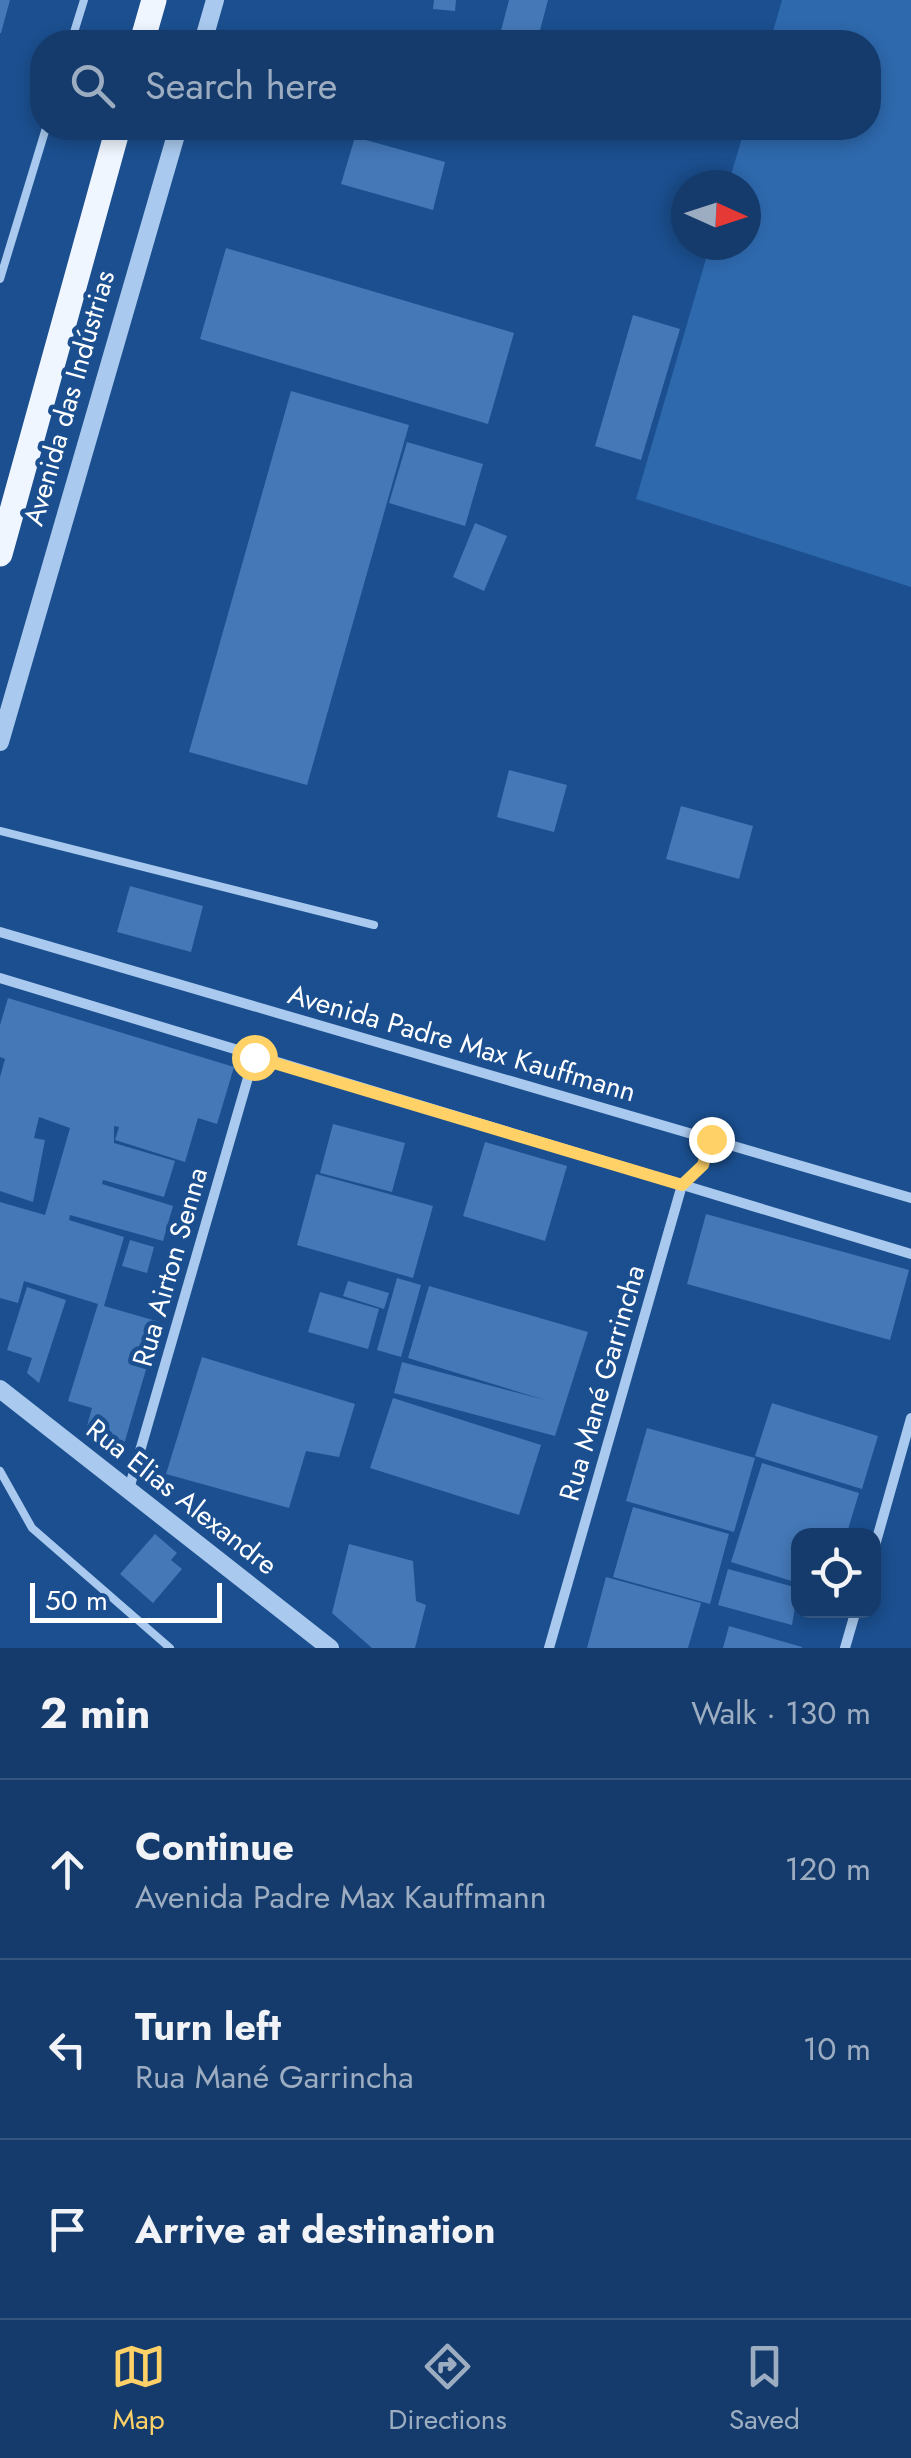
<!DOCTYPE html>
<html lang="en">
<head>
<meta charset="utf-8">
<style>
  body { margin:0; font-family:Jost,sans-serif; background:#1d4271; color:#f1f3f6 }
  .controls { position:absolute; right:30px; bottom:30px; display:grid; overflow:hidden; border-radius:20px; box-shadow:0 5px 15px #0003 }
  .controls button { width:90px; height:90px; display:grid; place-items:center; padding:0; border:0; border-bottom:2px solid #33557e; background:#143b6b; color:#f1f3f6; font:50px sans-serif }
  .compass { position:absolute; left:671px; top:170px; width:90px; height:90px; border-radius:50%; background:#143b6b; box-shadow:0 5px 15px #0003; rotate:93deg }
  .scale { position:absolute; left:30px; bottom:25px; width:192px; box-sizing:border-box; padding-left:10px; border:5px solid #fff; border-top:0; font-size:28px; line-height:35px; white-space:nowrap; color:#fff; -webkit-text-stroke:8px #1b4f8f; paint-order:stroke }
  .stop { position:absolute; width:30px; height:30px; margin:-22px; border:8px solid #ffd166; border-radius:50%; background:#fff }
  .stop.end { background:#ffd166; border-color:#fff; box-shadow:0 2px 10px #0008 }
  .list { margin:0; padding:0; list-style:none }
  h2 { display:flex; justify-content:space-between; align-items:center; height:130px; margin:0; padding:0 40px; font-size:42px }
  h2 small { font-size:32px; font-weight:400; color:#9dadc1 }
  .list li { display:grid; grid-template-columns:65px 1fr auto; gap:30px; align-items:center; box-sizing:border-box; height:180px; padding:0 40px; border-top:2px solid #33557e }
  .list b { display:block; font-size:38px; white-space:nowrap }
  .list p { margin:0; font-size:32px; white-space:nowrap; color:#9dadc1 }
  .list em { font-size:32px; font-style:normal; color:#9dadc1 }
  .icon { flex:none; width:55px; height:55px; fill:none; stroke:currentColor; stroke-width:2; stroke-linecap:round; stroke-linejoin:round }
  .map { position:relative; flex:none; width:911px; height:1648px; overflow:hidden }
  .search { position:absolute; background:#143b6b; box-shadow:0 5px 15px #0003; left:30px; right:30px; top:30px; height:110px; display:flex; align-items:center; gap:25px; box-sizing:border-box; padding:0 35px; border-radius:40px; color:#9dadc1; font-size:38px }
  .sheet { height:670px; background:#143b6b }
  nav { display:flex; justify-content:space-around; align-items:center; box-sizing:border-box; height:140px; border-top:2px solid #33557e; background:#143b6b; font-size:28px; color:#9dadc1 }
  nav a { display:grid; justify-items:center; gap:5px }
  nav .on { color:#ffd166 }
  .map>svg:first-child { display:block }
  .green { fill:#2e69ad }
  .building { fill:#4478b7 }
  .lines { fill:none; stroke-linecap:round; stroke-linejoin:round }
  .service { stroke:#a9c9ee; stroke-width:8 }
  .minor { stroke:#a9c9ee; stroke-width:10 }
  .tertiary { stroke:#a9c9ee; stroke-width:18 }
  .primary { stroke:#f0f6ff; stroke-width:25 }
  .route { stroke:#ffd166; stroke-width:12 }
  .labels { text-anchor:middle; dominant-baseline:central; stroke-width:9; stroke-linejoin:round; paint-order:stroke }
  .street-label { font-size:28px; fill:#fff; stroke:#1b4f8f }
</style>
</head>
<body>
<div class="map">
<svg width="911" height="1648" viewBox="0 0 911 1648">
  <rect width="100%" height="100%" fill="#1b4f8f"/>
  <polygon class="green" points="782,0 911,0 911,587 636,499 710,245 746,245 746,185 728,185 745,128 868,128 868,42 770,42"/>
  <g class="building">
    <polygon points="0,0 10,0 1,33 0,33"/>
    <polygon points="434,0 456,0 455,11 433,9"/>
    <polygon points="509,0 548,0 537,42 498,42"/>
    <polygon points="355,137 445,162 433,210 341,184"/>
    <polygon points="226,248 514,333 488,424 200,339"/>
    <polygon points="633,315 680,329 641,460 595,446"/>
    <polygon points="291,391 409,425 307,785 189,752"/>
    <polygon points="407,442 483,464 465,526 389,503"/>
    <polygon points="475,523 507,536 484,591 453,577"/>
    <polygon points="509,770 567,785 554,832 497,817"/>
    <polygon points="681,806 753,826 739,879 666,859"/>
    <polygon points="130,886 203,906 191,952 117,932"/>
    <polygon points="8,998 234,1067 217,1124 198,1118 185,1162 115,1140 119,1127 114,1126 114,1143 175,1161 164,1197 103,1180 102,1184 173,1206 163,1241 70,1215 69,1220 124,1237 104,1306 160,1322 122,1451 87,1426 92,1408 68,1401 98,1304 24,1281 18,1303 0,1298 0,1202 45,1215 70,1128 39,1117 34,1138 45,1140 33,1202 0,1191 0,1077 5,1059 0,1057 0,1025"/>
    <polygon points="333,1124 405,1143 392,1192 320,1173"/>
    <polygon points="485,1142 567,1166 545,1241 463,1216"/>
    <polygon points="316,1174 433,1206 413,1278 297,1245"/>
    <polygon points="706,1214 909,1270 890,1340 687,1284"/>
    <polygon points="130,1240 154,1247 147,1273 122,1266"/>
    <polygon points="397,1278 421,1285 401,1357 377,1350"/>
    <polygon points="348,1281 389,1293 384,1309 343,1296"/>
    <polygon points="429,1286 588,1332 555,1436 394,1393 402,1362 545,1400 408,1358"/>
    <polygon points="27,1287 66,1300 39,1383 27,1373 32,1358 7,1350"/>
    <polygon points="320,1292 379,1309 368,1349 308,1332"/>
    <polygon points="202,1357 355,1404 339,1457 306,1451 289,1508 166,1474"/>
    <polygon points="393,1398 541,1445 519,1515 370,1468"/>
    <polygon points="772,1403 878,1436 862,1489 755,1456"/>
    <polygon points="647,1428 755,1458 734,1532 626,1501"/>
    <polygon points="762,1463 859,1493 846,1536 798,1536 798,1583 731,1562"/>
    <polygon points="633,1507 729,1534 710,1604 613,1577"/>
    <polygon points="155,1534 177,1553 171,1560 182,1569 153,1603 120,1574"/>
    <polygon points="349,1544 413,1561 416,1601 426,1605 415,1648 372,1648 332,1613"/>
    <polygon points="728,1569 798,1588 792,1625 718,1605"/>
    <polygon points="606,1577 701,1603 688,1648 587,1648"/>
    <polygon points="729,1626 802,1647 802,1648 723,1648"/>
  </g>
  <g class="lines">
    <g class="service">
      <polyline points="71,42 84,0"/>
      <polyline points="0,279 46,128"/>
      <polyline points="0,831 374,925"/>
      <polyline points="0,1471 32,1528 170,1648"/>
    </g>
    <g class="minor">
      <polyline points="0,932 911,1198"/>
      <polyline points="0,978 911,1254"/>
      <polyline points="129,1489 254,1057"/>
      <polyline points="874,1549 911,1418"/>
      <polyline points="549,1648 682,1185 703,1165 711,1139"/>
      <polyline points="845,1648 856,1610"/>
    </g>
    <g class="tertiary">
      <polyline points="203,42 215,0"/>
      <polyline points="0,742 178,128"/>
      <polyline points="0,1389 330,1648"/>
    </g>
    <g class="primary">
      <polyline points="142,42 154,0"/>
      <polyline points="0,554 118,128"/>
    </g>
  </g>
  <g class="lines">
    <polyline class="route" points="254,1057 682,1185 703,1165 711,1139"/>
  </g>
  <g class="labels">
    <g class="street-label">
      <text transform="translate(69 398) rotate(-74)">Avenida das Indústrias</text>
      <text transform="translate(462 1043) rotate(16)">Avenida Padre Max Kauffmann</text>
      <text transform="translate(170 1267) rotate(-74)">Rua Airton Senna</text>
      <text transform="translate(602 1383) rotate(-74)">Rua Mané Garrincha</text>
      <text transform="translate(182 1497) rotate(38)">Rua Elias Alexandre</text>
    </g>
  </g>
</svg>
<div class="controls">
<button><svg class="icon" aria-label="locate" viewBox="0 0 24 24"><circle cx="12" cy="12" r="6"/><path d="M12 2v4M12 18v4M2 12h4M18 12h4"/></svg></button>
</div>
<svg class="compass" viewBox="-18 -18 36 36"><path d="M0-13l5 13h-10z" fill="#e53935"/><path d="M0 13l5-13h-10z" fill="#9dadc1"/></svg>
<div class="scale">50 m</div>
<div class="stop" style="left:254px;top:1057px"></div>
<div class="stop end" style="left:711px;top:1139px"></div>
<div class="search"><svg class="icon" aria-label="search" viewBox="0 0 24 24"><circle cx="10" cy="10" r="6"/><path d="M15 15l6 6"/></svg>Search here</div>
</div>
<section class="sheet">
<h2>2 min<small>Walk · 130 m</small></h2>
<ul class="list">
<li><svg class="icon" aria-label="ahead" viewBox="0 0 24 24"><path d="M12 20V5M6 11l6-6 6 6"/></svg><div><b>Continue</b><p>Avenida Padre Max Kauffmann</p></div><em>120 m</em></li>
<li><svg class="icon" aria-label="left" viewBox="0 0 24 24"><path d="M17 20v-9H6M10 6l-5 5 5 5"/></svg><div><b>Turn left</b><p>Rua Mané Garrincha</p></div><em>10 m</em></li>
<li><svg class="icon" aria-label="arrive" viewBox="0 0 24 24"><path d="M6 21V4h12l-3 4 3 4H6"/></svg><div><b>Arrive at destination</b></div></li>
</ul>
</section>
<nav>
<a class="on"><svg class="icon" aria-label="map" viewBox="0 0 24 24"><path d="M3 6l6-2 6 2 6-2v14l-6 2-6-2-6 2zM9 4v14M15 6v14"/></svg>Map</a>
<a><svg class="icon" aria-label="directions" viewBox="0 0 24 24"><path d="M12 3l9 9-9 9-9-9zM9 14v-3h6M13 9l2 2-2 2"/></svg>Directions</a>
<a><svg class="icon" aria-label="saved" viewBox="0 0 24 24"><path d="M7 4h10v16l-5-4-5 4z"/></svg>Saved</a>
</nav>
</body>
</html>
